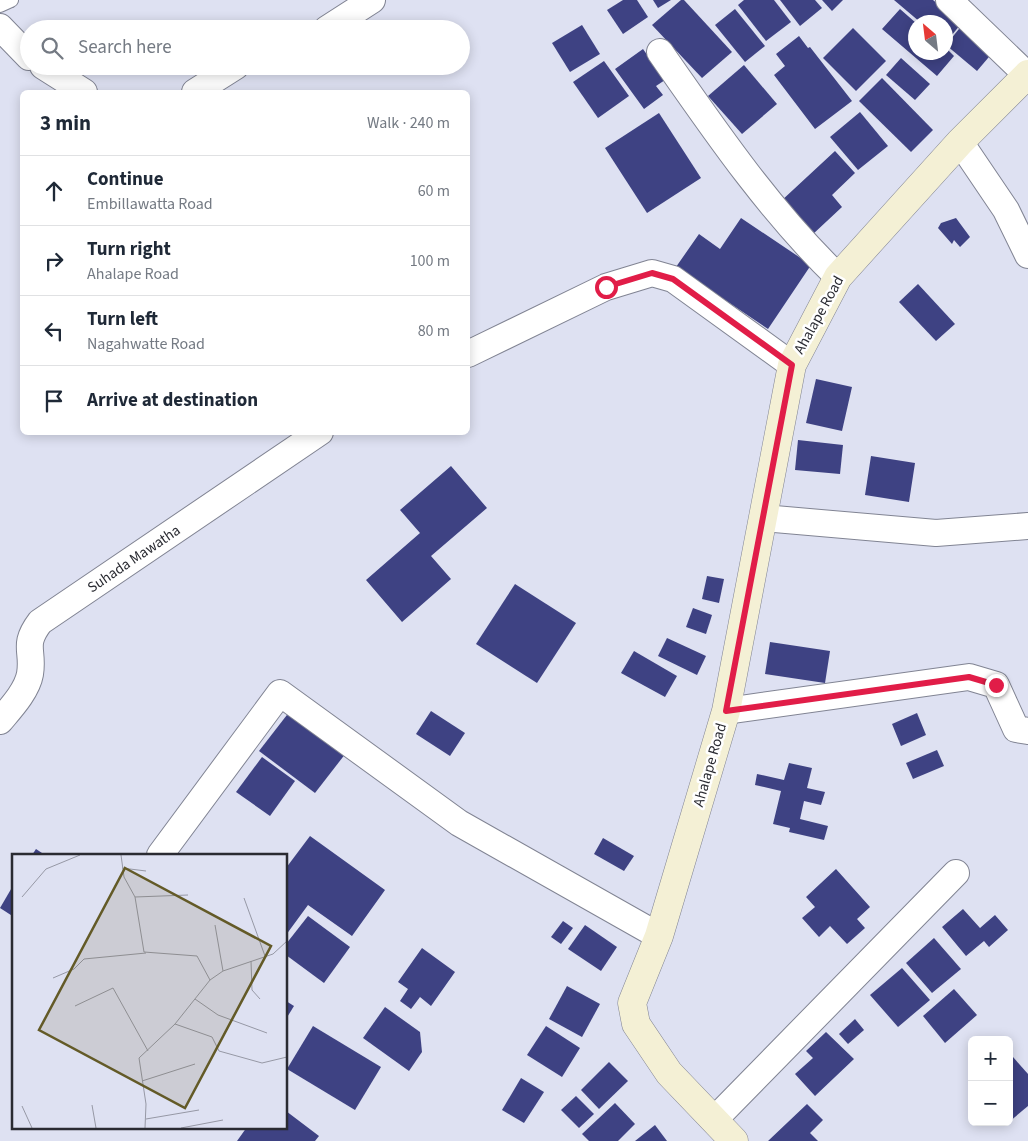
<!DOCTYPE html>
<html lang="en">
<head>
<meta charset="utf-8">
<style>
  body { margin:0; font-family:"Source Sans 3",sans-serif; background:#f6f6f7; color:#1f2937 }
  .controls { position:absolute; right:15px; bottom:15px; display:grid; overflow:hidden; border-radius:8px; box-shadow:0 2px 12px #0003 }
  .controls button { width:45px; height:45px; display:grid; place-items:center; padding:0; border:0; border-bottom:1px solid #e0e1e3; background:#fff; color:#1f2937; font:25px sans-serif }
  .compass { position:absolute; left:908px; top:15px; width:45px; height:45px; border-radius:50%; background:#fff; box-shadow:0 2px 12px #0003; rotate:332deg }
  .stop { position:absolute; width:15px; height:15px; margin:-11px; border:4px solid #e11d48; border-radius:50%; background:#fff }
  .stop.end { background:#e11d48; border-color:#fff; box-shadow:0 1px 5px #0008 }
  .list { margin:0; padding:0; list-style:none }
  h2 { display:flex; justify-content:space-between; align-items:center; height:65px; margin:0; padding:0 20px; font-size:21px }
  h2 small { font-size:16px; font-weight:400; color:#747a83 }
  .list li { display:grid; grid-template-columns:32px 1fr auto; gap:15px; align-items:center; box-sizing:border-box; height:70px; padding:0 20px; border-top:1px solid #e0e1e3 }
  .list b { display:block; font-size:19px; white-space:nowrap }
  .list p { margin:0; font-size:16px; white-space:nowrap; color:#747a83 }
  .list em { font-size:16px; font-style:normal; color:#747a83 }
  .icon { flex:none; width:28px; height:28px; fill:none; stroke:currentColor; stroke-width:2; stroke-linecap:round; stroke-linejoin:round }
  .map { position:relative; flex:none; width:1028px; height:1141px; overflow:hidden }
  .search { position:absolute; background:#fff; box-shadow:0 2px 12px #0003; left:20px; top:20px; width:450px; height:55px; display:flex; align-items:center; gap:12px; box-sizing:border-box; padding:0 18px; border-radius:28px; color:#747a83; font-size:19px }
  .panel { position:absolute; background:#fff; box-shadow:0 2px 12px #0003; left:20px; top:90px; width:450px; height:345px; border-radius:8px }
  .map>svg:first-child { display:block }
  .building { fill:#3e4283 }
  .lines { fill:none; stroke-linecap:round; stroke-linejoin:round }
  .lane-casing { stroke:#818493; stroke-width:16 }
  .street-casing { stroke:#818493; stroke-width:28 }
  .secondary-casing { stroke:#818493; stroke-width:29 }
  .lane { stroke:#fff; stroke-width:14 }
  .street { stroke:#fff; stroke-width:26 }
  .secondary { stroke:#f4f0d5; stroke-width:28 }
  .route { stroke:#e11d48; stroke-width:6 }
  .labels { text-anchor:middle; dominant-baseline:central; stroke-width:5; stroke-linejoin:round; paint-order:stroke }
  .street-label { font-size:15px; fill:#2a2b32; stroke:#fff }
  .inset-road { fill:none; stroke:#9698a5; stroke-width:1 }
  .view { fill:#635a27; fill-opacity:0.15; stroke:#635a27; stroke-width:2.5 }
  .inset-edge { fill:none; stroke:#2a2b32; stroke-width:2.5 }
</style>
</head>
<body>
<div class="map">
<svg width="1028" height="1141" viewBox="0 0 1028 1141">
  <rect width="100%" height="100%" fill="#dee1f2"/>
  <g class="building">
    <polygon points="623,0 637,0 648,17 623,34 607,10"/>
    <polygon points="653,0 671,0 658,8"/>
    <polygon points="681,0 684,0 732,52 702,78 652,25"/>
    <polygon points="744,0 774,0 791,22 766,41 738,5"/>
    <polygon points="780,0 815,0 822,8 800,26"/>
    <polygon points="822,0 843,0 832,11"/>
    <polygon points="894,0 933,0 961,24 946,42 946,22 920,22"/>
    <polygon points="735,9 765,46 745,62 715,25"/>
    <polygon points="900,9 916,23 916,52 946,52 946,48 954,56 937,76 882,29"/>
    <polygon points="963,24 994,51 977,71 946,45"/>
    <polygon points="582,25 600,54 570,72 552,43"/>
    <polygon points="853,28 886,61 856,91 823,58"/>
    <polygon points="799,36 808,48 810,47 852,101 815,129 774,75 785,66 776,54"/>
    <polygon points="643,49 665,80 656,86 663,95 644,109 615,69"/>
    <polygon points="901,58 930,84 915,100 886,75"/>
    <polygon points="604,61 629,96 598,118 573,82"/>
    <polygon points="744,65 777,104 742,134 708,96"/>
    <polygon points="882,78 933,130 911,152 859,101"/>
    <polygon points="860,112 888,146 858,170 830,137"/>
    <polygon points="659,113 701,178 647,213 605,148"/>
    <polygon points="835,151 855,173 832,195 842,207 812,235 780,202"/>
    <polygon points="741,218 811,265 768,329 676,267 699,234 720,249"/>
    <polygon points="956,218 970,237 960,247 954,240 952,244 938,228 941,223"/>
    <polygon points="918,284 955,324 936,341 899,302"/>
    <polygon points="816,379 852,387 842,431 806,423"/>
    <polygon points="798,440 843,445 840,474 795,470"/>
    <polygon points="871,456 915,463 909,502 865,495"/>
    <polygon points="451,466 487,508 431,556 451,579 402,622 366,580 420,533 400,510"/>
    <polygon points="707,576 724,579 719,603 702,599"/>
    <polygon points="515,584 576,623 537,683 476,644"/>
    <polygon points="693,608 712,615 706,634 686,627"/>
    <polygon points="667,638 706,656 697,675 658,656"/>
    <polygon points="770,642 830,651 825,683 765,674"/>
    <polygon points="634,651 677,676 665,697 621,673"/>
    <polygon points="290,711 346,753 315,793 259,751"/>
    <polygon points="431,711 465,733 450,756 416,734"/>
    <polygon points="917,713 926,735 901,746 892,724"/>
    <polygon points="937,750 944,766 913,779 906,763"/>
    <polygon points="262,757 295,781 270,816 236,792"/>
    <polygon points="789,763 812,768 807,788 825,792 821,805 804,801 800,819 828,826 824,840 789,832 790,828 773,824 781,791 755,785 757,774 784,780"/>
    <polygon points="310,836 385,890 352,936 308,905 286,935 286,868"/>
    <polygon points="603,838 634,856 624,871 594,854"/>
    <polygon points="36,849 45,855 32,855"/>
    <polygon points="836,869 870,907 857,919 865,928 847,944 830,926 819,937 802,918 815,907 806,897"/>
    <polygon points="14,884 14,917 0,908"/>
    <polygon points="963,909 980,928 995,915 1008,930 989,947 984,941 966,956 942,927"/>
    <polygon points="308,916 350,947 324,983 286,955 286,944"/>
    <polygon points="563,921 573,928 561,944 551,937"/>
    <polygon points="585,925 617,947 601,971 568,949"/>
    <polygon points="934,938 961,969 932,993 906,963"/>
    <polygon points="422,948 455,972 431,1006 420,997 411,1009 400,1001 408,989 398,982"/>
    <polygon points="902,968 930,1000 898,1027 870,995"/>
    <polygon points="567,986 600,1004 582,1037 549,1019"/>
    <polygon points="954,989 977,1015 945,1043 923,1016"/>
    <polygon points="286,1001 294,1006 286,1019"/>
    <polygon points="385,1007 420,1032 422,1052 409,1071 363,1038"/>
    <polygon points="855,1019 864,1030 848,1044 839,1034"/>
    <polygon points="313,1026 381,1067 355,1110 287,1069"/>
    <polygon points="546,1026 580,1048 562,1077 527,1055"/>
    <polygon points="826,1032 854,1059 815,1096 795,1074 813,1058 806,1051"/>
    <polygon points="1013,1057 1028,1074 1028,1106 1009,1122 1009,1060"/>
    <polygon points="609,1062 628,1081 599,1109 581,1090"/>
    <polygon points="521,1078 544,1092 524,1123 502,1110"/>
    <polygon points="576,1096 594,1114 579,1128 561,1110"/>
    <polygon points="615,1103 635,1124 618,1141 589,1141 582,1134"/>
    <polygon points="807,1104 823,1120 810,1133 818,1141 768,1141"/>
    <polygon points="286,1111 319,1136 315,1141 237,1141 247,1127 286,1127"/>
    <polygon points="655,1125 667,1141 635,1141"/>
  </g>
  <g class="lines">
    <defs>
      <polyline id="lane" points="0,5 11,0"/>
      <g id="street">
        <polyline points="949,0 1027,75"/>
        <polyline points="0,27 29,57"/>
        <polyline points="327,29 372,0"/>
        <path d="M660 52C715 131 769 210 838 277"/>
        <polyline points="43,66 84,92"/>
        <polyline points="195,92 236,66"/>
        <polyline points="960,142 1006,210 1028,255"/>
        <polyline points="468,354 606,287 652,273 673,279 792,365"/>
        <polyline points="763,518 936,533 1028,526"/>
        <polyline points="726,711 969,677 996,685 1016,729 1028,731"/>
        <path d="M0 721C10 709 27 691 30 674 34 650 22 646 40 622L320 432"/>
        <polyline points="160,855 280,693 459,823 659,936"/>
        <polyline points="714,1120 956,873"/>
      </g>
      <polyline id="secondary" points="734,1141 669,1073 636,1024 632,1003 659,936 726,711 792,365 838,277 960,142 1028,74"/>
    </defs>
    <use href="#lane" class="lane-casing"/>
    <use href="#street" class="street-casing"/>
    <use href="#secondary" class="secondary-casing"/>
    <use href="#lane" class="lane"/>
    <use href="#street" class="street"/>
    <use href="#secondary" class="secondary"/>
  </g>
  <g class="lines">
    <polyline class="route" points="606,287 652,273 673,279 792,365 726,711 969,677 996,685"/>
  </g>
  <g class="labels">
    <g class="street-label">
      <text transform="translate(819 315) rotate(-61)">Ahalape Road</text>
      <text transform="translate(134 559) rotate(-34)">Suhada Mawatha</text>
      <text transform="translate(710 765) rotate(-74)">Ahalape Road</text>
    </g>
  </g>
  <g transform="translate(12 854)">
    <rect width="275" height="275" fill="#dee1f2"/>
    <path class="inset-road" d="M109 1 112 23 123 43 132 98 185 102 198 126M110 14 134 17M10 43 34 15 68 1M123 43 176 41M232 44 253 102M203 71 211 117M239 107 240 136 248 145M41 124 62 115 72 105 134 99M183 145 206 161 255 179M63 152 101 134 136 197M163 170 200 183 207 197 250 209 275 203M130 227 183 210M80 251 84 274M10 252 20 274M134 265 187 256M133 274 134 250 127 204 163 170 198 126 211 117 261 100 275 87M169 274 211 266"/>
    <path class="view" d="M113 14 259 92 173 254 27 176Z"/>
    <rect width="275" height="275" class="inset-edge"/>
  </g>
</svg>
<div class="controls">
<button>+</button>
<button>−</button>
</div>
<svg class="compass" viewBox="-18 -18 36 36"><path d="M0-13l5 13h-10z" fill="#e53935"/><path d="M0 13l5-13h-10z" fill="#747a83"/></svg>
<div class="stop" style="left:606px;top:287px"></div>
<div class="stop end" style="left:996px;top:685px"></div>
<div class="search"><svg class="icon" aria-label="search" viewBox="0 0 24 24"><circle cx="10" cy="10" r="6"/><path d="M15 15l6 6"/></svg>Search here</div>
<section class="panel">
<h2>3 min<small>Walk · 240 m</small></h2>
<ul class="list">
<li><svg class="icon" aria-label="ahead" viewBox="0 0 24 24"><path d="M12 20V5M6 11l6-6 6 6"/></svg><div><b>Continue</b><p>Embillawatta Road</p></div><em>60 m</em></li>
<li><svg class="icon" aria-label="right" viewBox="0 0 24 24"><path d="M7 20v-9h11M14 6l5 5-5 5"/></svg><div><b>Turn right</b><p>Ahalape Road</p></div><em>100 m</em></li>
<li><svg class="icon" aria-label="left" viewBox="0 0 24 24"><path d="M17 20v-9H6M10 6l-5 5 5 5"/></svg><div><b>Turn left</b><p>Nagahwatte Road</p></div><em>80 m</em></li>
<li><svg class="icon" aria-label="arrive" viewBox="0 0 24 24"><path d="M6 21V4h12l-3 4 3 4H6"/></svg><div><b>Arrive at destination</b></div></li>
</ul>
</section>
</div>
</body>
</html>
